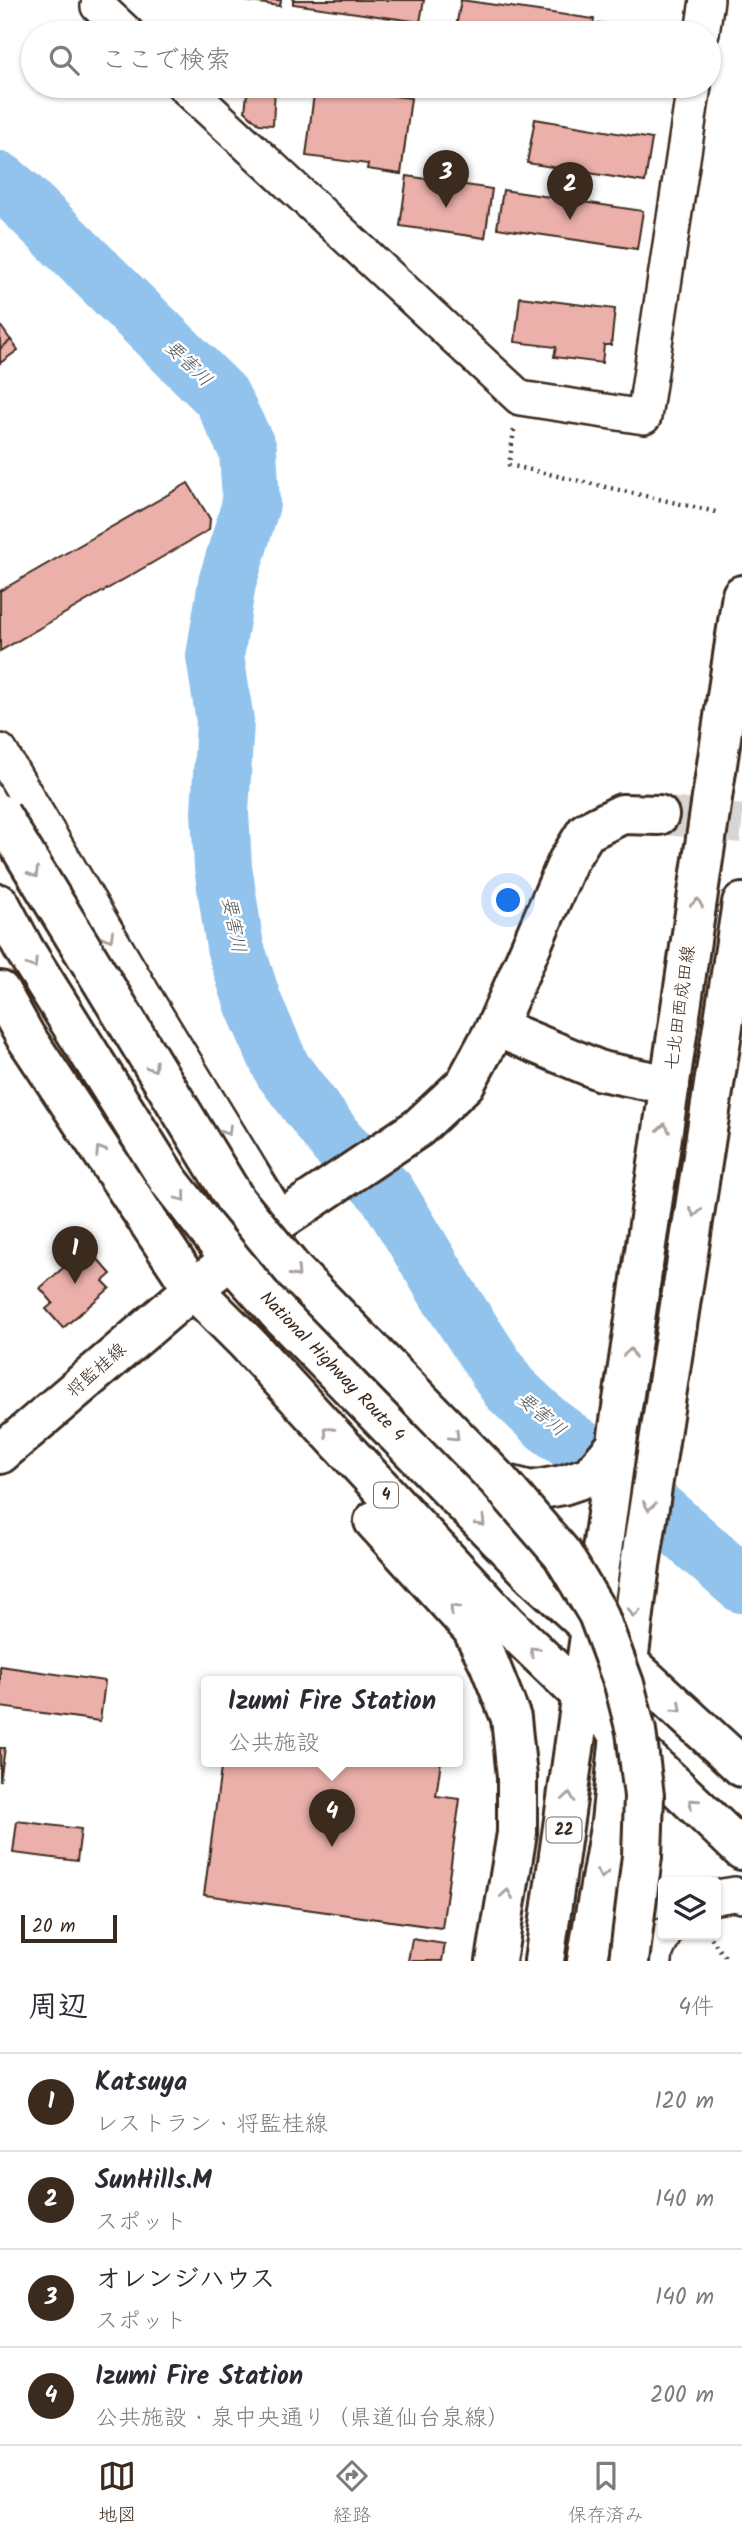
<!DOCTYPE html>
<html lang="ja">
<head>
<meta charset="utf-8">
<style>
  body { margin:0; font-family:Kalam,"Klee One",sans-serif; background:#f2f2f3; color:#2b2b33 }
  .controls { position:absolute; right:21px; bottom:21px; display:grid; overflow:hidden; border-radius:7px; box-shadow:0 2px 5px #0004 }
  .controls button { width:63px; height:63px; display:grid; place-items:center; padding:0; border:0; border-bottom:2px solid #e1e1e2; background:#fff; color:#2b2b33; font:35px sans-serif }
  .scale { position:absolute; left:21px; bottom:18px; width:96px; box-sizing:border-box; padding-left:7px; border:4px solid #3b2a1e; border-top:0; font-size:19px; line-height:24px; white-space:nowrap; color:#3b2a1e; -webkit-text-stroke:5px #fff; paint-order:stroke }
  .you { position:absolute; left:509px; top:901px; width:24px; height:24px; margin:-18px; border:5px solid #fff; border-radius:50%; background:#1a73e8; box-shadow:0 0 0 10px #1a73e833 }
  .badge { display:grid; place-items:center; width:46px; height:46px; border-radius:50%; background:#3b2a1e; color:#fff; font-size:23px; font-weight:700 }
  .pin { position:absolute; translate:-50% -58px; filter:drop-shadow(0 2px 4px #0008) }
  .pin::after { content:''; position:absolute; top:37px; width:24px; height:21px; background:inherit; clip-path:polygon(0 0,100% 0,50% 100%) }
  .popup { position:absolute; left:201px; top:1676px; width:262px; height:91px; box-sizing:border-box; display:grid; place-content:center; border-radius:7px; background:#fff; filter:drop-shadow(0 2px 5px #0005); font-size:23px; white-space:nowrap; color:#7c7c81 }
  .popup b { font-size:26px; color:#2b2b33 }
  .popup::after { content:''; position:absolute; left:50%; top:100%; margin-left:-14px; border:14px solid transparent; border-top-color:#fff }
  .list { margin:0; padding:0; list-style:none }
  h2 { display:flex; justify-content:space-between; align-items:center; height:91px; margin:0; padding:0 28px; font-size:30px }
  h2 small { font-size:23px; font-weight:400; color:#7c7c81 }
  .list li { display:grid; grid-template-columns:46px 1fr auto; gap:21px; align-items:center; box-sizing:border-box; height:98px; padding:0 28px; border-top:2px solid #e1e1e2 }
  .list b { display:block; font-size:26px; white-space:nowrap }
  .list p { margin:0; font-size:23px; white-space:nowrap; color:#7c7c81 }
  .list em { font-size:23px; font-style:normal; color:#7c7c81 }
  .icon { flex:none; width:38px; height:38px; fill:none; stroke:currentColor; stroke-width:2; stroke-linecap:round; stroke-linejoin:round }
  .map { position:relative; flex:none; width:742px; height:1961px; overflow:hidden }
  .search { position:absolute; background:#fff; box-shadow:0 2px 5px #0004; left:21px; right:21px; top:21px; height:77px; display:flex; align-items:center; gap:18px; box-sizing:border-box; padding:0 24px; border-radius:38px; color:#7c7c81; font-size:26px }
  .sheet { height:483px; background:#fff }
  nav { display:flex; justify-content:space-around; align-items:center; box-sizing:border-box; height:98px; border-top:2px solid #e1e1e2; background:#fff; font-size:19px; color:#7c7c81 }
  nav a { display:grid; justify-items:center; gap:4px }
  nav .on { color:#3b2a1e }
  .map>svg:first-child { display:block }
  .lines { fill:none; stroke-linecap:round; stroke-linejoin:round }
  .river { stroke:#91c3ed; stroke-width:58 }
  .building { fill:#ebb0aa; stroke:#3b2a1e; stroke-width:2 }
  .tertiary-tunnel { stroke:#d8d4d2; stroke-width:38; stroke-dasharray:38 19; stroke-linecap:butt }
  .minor-casing { stroke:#3b2a1e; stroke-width:38 }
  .tertiary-casing { stroke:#3b2a1e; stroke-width:44 }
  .primary-casing { stroke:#3b2a1e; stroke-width:44 }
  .trunk-casing { stroke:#3b2a1e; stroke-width:44 }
  .path { stroke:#3b2a1e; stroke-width:4.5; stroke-dasharray:2 5; stroke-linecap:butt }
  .minor { stroke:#fff; stroke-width:33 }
  .tertiary { stroke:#fff; stroke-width:38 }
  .primary { stroke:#fff; stroke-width:38 }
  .trunk { stroke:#fff; stroke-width:38 }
  .primary-bridge-casing { stroke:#3b2a1e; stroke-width:44; stroke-linecap:butt }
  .primary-bridge { stroke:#fff; stroke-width:38 }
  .oneway { stroke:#a79f9a }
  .labels { text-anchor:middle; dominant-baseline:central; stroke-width:5; stroke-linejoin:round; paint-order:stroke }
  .shield { fill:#fff; stroke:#766a62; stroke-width:2 }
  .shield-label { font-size:16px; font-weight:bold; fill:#3b2a1e }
  .street-label { font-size:18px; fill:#3b2a1e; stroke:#fff }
  .water-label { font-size:19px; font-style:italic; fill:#55585c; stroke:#fff }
</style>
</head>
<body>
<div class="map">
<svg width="742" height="1961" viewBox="0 0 742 1961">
  <rect width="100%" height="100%" fill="#fff"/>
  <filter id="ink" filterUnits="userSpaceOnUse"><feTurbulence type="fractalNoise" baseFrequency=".0143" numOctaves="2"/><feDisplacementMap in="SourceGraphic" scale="14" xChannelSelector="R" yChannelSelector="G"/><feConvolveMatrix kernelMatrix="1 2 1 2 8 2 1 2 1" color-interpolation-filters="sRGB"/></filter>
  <g filter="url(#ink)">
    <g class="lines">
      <polyline class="river" points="0,181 18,196 221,396 248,450 251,504 227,583 215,656 225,721 220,812 223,867 235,947 254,1005 282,1069 337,1142 387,1193 451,1299 509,1388 548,1425 620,1477 742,1584"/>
    </g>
    <g class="building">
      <polygon points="238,0 281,0 280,6"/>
      <polygon points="293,0 424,0 420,22 293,4"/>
      <polygon points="461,0 594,19 592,33 455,33"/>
      <polygon points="599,23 669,33 598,33"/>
      <polygon points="248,86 275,86 273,125 259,124 245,111"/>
      <polygon points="315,86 411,98 401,174 367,169 368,164 306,156"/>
      <polygon points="535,119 652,139 645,182 527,163"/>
      <polygon points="407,176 492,189 485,238 400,226"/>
      <polygon points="503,190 643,211 637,249 497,228"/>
      <polygon points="520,297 615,309 611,345 604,345 602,363 554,357 556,347 515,342"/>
      <polygon points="0,325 12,342 0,351"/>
      <polygon points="11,340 18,350 0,363 0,349"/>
      <polygon points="188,483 210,519 209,530 0,651 0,591"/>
      <polygon points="87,1247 111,1274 103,1281 110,1288 63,1328 46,1309 53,1303 40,1288"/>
      <polygon points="0,1666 105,1681 100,1721 0,1707"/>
      <polygon points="0,1748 5,1748 0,1781"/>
      <polygon points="222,1761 255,1765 255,1761 441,1761 436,1796 460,1799 442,1928 204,1895"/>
      <polygon points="17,1821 81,1829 77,1861 13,1853"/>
      <polygon points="412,1939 445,1944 442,1961 408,1961"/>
    </g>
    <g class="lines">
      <polyline class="tertiary-tunnel" points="659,815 742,824"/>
      <defs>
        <g id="minor">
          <polyline points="99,0 98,6 127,33"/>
          <polyline points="702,33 707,0"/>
          <polyline points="184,86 520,398 644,417 694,86"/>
          <polyline points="0,751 151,1007 281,1220"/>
          <polyline points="716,1897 735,1894 742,1896"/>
          <polyline points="655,1961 656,1952 664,1935"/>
        </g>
        <g id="tertiary">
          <polyline points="496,1027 601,1071 670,1085"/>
          <polyline points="414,1447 464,1474 531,1491 563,1485 590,1476 616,1446"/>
          <polyline points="0,1454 193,1289 281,1220 418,1128 465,1084 496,1027 568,861 586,832 622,814 659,815"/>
          <polyline points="591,1629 620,1421 742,595"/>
          <polyline points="628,1662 640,1565 742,903"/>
        </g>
        <g id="primary">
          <polyline points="544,1961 591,1629"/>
          <polyline points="587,1961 611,1822 623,1707"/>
        </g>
        <g id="trunk">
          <polyline points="0,904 24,949 169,1181 231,1260 282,1317 534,1576 742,1767"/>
          <polyline points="0,991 25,1036 193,1289 247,1343 506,1623 742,1850"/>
          <polyline points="374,1521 472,1629 489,1663 511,1718 517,1777 517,1833 496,1961"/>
        </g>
      </defs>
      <use href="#minor" class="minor-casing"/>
      <use href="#tertiary" class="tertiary-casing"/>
      <use href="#primary" class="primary-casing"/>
      <use href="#trunk" class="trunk-casing"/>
      <g class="path">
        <polyline points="514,430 509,465 716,512"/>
        <polyline points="711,1938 728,1961"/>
      </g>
      <use href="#minor" class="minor"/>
      <use href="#tertiary" class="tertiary"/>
      <use href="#primary" class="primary"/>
      <use href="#trunk" class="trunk"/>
      <defs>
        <polyline id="primary-bridge" points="0,814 236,1201 294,1271 498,1480 562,1554 598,1614 624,1684 636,1731 644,1796 642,1856 629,1961"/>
      </defs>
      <use href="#primary-bridge" class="primary-bridge-casing"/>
      <use href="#primary-bridge" class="primary-bridge"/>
    </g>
    <defs><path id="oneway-chevron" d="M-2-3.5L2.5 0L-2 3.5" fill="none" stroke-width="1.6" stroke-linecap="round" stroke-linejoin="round" transform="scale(1.75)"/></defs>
    <g class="oneway">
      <use href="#oneway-chevron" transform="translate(34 873) rotate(59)"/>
      <use href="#oneway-chevron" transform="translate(697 903) rotate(-82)"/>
      <use href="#oneway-chevron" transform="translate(109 937) rotate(59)"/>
      <use href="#oneway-chevron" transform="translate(33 964) rotate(58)"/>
      <use href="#oneway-chevron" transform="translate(153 1067) rotate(58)"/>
      <use href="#oneway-chevron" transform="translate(664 1128) rotate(-81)"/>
      <use href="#oneway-chevron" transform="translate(227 1131) rotate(59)"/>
      <use href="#oneway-chevron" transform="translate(100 1151) rotate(-123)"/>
      <use href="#oneway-chevron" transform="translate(182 1197) rotate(52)"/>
      <use href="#oneway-chevron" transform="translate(695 1212) rotate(99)"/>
      <use href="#oneway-chevron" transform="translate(296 1273) rotate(48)"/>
      <use href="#oneway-chevron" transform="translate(630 1353) rotate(-81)"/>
      <use href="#oneway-chevron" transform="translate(328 1431) rotate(-133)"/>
      <use href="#oneway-chevron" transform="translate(455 1436) rotate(45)"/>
      <use href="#oneway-chevron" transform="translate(649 1506) rotate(99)"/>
      <use href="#oneway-chevron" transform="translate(481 1522) rotate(46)"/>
      <use href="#oneway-chevron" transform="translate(454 1609) rotate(-133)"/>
      <use href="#oneway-chevron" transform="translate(634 1613) rotate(97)"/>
      <use href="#oneway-chevron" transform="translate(534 1651) rotate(-136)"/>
      <use href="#oneway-chevron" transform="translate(678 1708) rotate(42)"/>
      <use href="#oneway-chevron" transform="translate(569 1797) rotate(-81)"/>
      <use href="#oneway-chevron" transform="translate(693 1803) rotate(-137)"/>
      <use href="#oneway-chevron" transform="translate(602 1874) rotate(100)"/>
      <use href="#oneway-chevron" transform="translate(507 1894) rotate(-81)"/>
    </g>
  </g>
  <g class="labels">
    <g class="shield">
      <rect x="374" y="1482.5" width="24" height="25" rx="5"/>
      <rect x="546.5" y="1817.5" width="35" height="25" rx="5"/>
    </g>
    <g class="shield-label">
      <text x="386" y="1495">4</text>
      <text x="564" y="1830">22</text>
    </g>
    <g class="street-label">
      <text transform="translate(681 1008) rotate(-82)">七北田西成田線</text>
      <text transform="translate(332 1367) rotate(46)">National Highway Route 4</text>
      <text transform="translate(97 1371) rotate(-41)">将監桂線</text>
    </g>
    <g class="water-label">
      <text transform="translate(188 364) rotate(44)">要害川</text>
      <text transform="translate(233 925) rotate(79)">要害川</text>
      <text transform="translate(541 1415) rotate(40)">要害川</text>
    </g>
  </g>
</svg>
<div class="controls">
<button><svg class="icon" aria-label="layers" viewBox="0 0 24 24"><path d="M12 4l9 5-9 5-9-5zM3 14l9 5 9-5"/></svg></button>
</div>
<div class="scale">20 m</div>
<div class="you"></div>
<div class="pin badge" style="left:75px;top:1284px">1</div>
<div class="pin badge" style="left:570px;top:220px">2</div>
<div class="pin badge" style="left:446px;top:208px">3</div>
<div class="pin badge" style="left:332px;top:1847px">4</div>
<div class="popup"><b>Izumi Fire Station</b>公共施設</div>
<div class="search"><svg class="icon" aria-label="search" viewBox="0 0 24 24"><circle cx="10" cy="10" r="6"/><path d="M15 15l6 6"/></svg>ここで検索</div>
</div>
<section class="sheet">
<h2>周辺<small>4件</small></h2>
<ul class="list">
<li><span class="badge">1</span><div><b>Katsuya</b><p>レストラン · 将監桂線</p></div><em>120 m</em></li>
<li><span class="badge">2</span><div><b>SunHills.M</b><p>スポット</p></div><em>140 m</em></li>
<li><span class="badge">3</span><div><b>オレンジハウス</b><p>スポット</p></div><em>140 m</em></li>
<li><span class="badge">4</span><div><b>Izumi Fire Station</b><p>公共施設 · 泉中央通り（県道仙台泉線）</p></div><em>200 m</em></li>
</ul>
</section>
<nav>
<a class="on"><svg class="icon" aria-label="map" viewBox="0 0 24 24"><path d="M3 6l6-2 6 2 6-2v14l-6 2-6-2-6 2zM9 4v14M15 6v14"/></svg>地図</a>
<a><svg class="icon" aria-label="directions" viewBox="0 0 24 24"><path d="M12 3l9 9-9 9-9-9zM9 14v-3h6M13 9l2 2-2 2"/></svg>経路</a>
<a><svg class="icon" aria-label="saved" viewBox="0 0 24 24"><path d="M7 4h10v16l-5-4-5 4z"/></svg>保存済み</a>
</nav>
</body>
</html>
